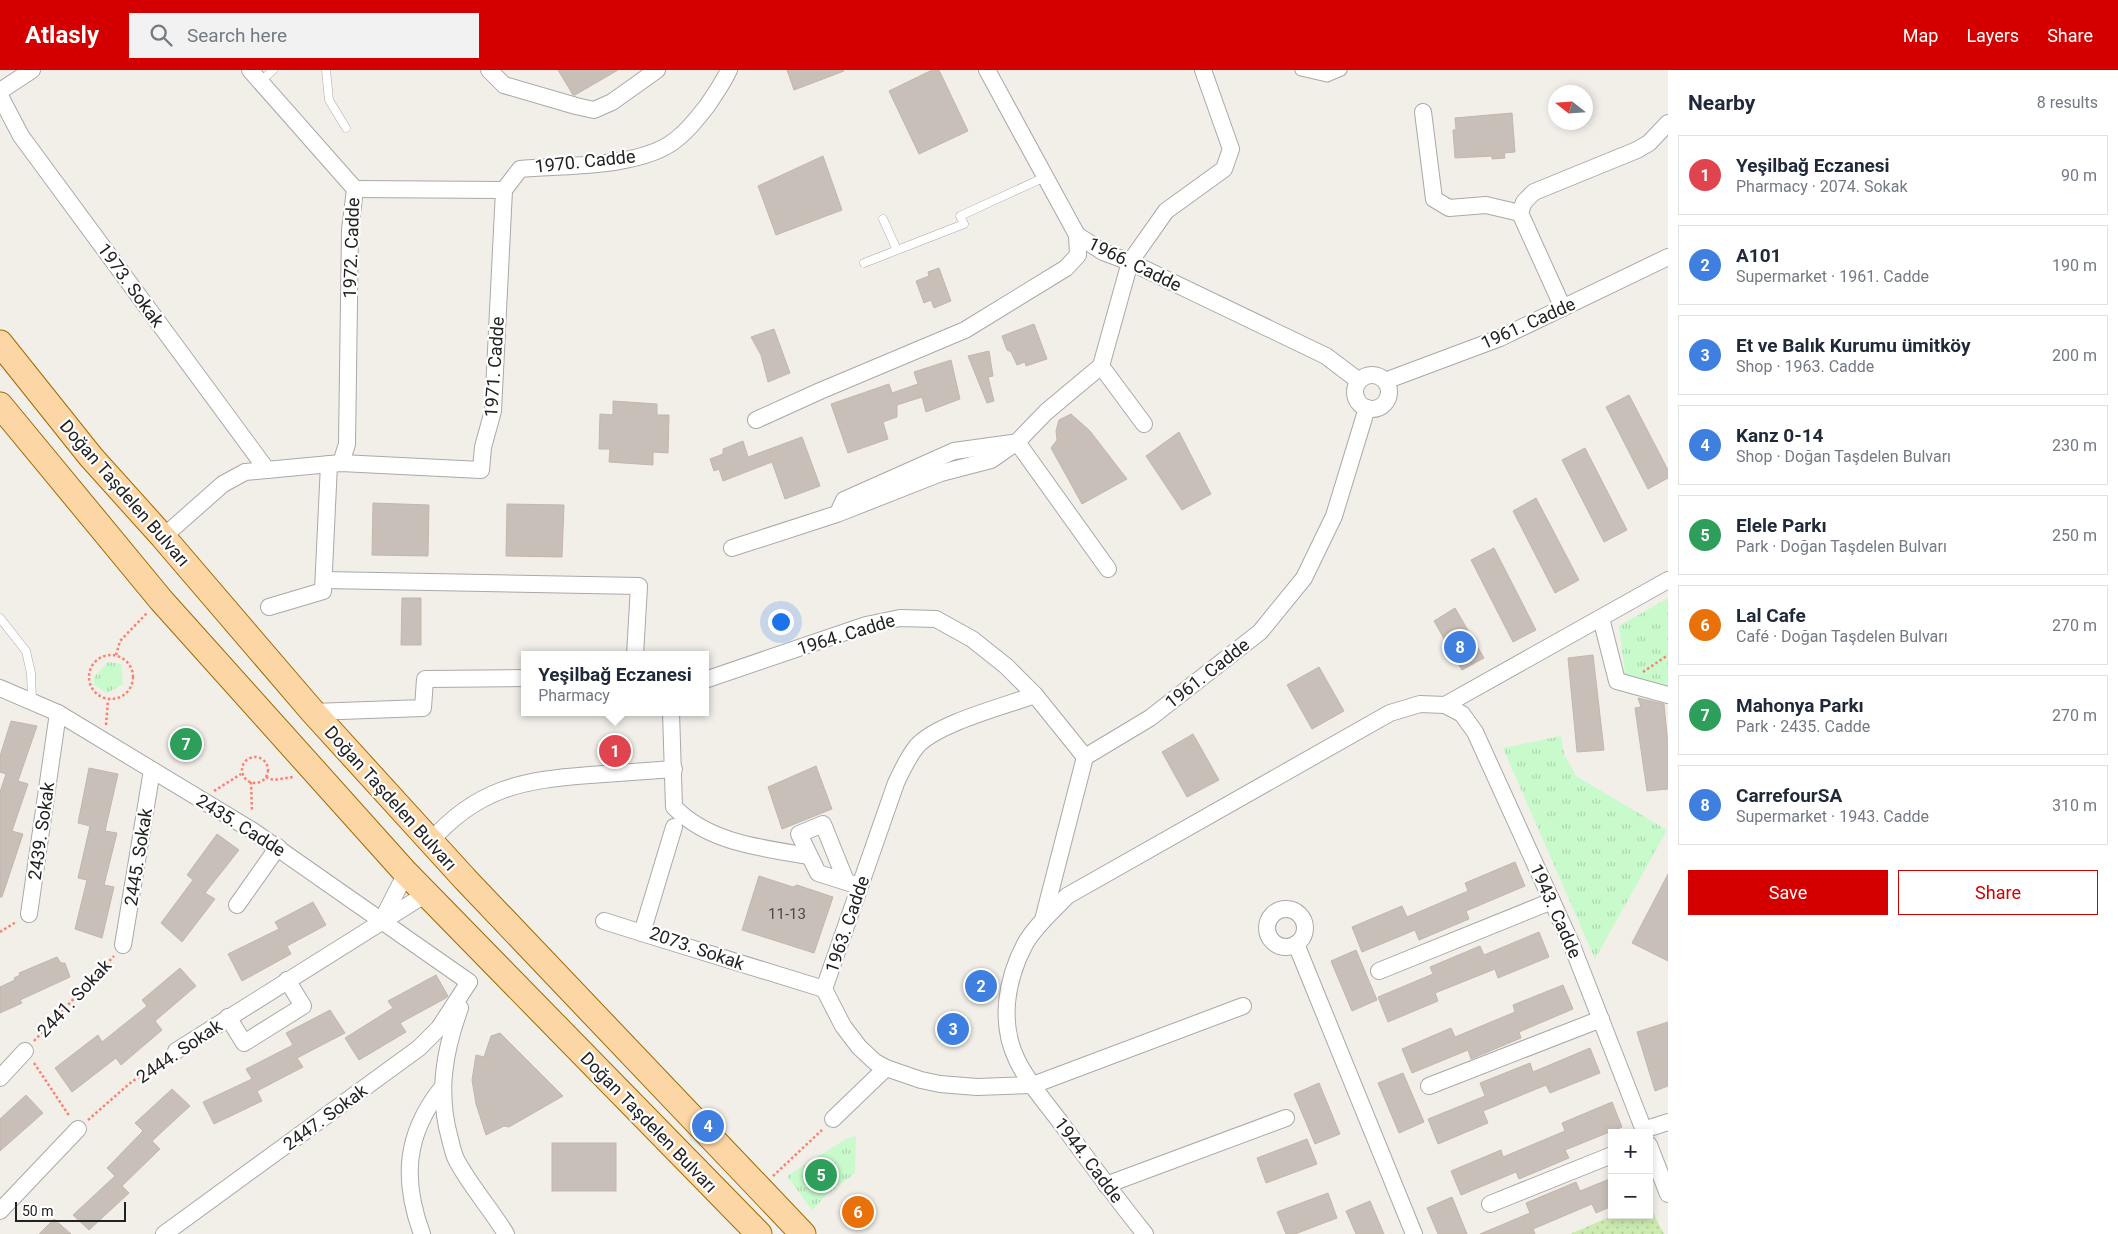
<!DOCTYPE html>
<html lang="en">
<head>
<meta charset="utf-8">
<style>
  body { margin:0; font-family:Roboto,sans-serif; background:#f2f2f3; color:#1f2937 }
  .controls { position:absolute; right:15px; bottom:15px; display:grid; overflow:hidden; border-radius:0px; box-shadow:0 2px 8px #0003 }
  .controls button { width:45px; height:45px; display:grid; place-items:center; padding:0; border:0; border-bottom:1px solid #e0e1e3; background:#fff; color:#1f2937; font:25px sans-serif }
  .compass { position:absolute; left:1548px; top:15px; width:45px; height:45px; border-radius:50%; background:#fff; box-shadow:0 2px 8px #0003; rotate:287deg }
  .scale { position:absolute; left:15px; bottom:12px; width:111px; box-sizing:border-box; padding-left:5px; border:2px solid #222; border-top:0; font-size:14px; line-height:18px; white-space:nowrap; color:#222; -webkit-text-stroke:4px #fff; paint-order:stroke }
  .you { position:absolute; left:780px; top:551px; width:18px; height:18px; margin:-12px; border:4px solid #fff; border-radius:50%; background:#1a73e8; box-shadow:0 0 0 8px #1a73e833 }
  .badge { display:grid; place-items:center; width:32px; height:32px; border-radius:50%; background:#d40000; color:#fff; font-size:16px; font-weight:700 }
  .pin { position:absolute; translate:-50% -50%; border:2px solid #fff; box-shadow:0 1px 5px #0006 }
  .popup { position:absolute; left:521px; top:581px; width:188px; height:65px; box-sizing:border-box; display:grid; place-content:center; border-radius:0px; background:#fff; filter:drop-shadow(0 1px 4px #0005); font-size:16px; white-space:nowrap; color:#747a83 }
  .popup b { font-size:19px; color:#1f2937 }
  .popup::after { content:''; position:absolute; left:50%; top:100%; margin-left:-10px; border:10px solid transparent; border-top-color:#fff }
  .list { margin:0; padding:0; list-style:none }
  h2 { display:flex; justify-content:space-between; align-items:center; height:65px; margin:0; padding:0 20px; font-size:21px }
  h2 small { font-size:16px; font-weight:400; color:#747a83 }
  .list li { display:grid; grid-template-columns:32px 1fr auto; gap:15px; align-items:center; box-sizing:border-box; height:80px; margin:0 10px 10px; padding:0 10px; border:1px solid #e0e1e3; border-radius:0px }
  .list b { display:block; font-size:19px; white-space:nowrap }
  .list p { margin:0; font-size:16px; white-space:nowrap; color:#747a83 }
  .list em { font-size:16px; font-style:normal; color:#747a83 }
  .actions { display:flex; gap:10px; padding:15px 20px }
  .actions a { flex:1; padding:11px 0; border:1px solid #d40000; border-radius:0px; text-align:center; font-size:18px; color:#d40000 }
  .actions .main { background:#d40000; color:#fff }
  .icon { flex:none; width:28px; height:28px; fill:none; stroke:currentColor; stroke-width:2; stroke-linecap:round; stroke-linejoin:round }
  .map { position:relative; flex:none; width:1668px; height:1164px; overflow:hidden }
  header { display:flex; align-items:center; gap:30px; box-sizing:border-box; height:70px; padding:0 25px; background:#d40000; color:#fff }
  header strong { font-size:24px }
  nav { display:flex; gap:28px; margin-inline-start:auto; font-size:18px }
  .search { width:350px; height:45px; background:#f2f2f3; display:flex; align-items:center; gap:12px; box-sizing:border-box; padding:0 18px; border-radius:0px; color:#747a83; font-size:19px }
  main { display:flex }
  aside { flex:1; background:#fff }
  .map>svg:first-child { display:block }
  .grass { fill:url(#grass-dots) }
  .park { fill:url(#park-tufts) }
  .building { fill:#c7bfb8; stroke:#c4b6ab }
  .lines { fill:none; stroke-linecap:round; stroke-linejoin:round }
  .service-casing { stroke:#a9a9a9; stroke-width:9 }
  .pedestrian-casing { stroke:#a9a9a9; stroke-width:13 }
  .minor-casing { stroke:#a9a9a9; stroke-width:18 }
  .primary-casing { stroke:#a06b00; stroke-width:27 }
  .path { stroke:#fa8072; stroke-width:2.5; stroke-dasharray:2.5 2.5; stroke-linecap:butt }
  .service { stroke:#fff; stroke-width:8 }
  .pedestrian { stroke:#fff; stroke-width:11 }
  .minor { stroke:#fff; stroke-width:16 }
  .primary { stroke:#fcd6a4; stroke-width:25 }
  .labels { text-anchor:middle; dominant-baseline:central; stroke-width:4.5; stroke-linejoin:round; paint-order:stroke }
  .number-label { font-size:15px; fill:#4b4948 }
  .street-label { font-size:18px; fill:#222; stroke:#fff }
</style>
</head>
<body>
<header>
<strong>Atlasly</strong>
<div class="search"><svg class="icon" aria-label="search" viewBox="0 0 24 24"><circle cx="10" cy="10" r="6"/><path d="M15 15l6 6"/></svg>Search here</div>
<nav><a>Map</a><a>Layers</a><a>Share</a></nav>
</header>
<main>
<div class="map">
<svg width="1668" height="1164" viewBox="0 0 1668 1164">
  <defs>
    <pattern id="grass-dots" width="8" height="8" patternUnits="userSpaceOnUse" patternTransform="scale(1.25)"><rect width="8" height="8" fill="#cdebb0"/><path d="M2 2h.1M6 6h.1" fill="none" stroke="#b0c997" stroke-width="1.8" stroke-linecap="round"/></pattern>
    <pattern id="park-tufts" width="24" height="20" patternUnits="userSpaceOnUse" patternTransform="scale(1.25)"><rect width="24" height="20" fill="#c8facc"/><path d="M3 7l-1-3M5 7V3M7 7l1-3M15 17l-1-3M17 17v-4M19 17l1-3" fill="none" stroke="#acd6af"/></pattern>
  </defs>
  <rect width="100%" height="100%" fill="#f2efe9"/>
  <polygon class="grass" points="1649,1135 1664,1164 1570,1164 1614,1145 1649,1145"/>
  <g class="park">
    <polygon points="1668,528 1668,617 1625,604 1619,556"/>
    <polygon points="108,592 121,594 123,614 107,623 94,615 94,607"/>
    <polygon points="1561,666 1564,684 1576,706 1667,760 1595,889 1503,678"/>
    <polygon points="856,1066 855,1103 825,1126 812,1140 787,1106 846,1069"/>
  </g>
  <g class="building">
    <polygon points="558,0 618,0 575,25 573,25"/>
    <polygon points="787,0 843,0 844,1 794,20"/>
    <polygon points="932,0 939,0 968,61 919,84 889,21"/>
    <polygon points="1512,43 1515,82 1504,83 1505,88 1492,89 1492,86 1455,88 1453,60 1456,60 1455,48"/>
    <polygon points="823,86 842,140 776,165 758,116"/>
    <polygon points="939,198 951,231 934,238 931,230 924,233 916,211 929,206 928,202"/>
    <polygon points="1034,254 1047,289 1026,296 1025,292 1017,295 1011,282 1007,280 1002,266"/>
    <polygon points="774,259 790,303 768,312 761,285 751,267"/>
    <polygon points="989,281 993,306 988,307 994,331 987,333 968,286"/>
    <polygon points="951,290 960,329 926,342 922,327 897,335 897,347 883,352 888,369 848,383 831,334 889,314 892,323 918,314 914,302"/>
    <polygon points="1629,325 1668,400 1668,408 1648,419 1606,337"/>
    <polygon points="613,331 657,334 657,345 669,345 668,383 653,382 653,395 609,392 610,379 599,379 600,344 613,345"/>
    <polygon points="1071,344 1090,361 1127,409 1082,434 1051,378 1057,370 1056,361 1059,350"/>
    <polygon points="1179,362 1211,424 1182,440 1146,386"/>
    <polygon points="802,367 820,416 785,429 772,392 723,411 719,399 714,401 710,389 723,384 723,379 743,371 748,387"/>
    <polygon points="1585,378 1627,460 1604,472 1562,390"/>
    <polygon points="1536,428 1579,510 1555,523 1513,441"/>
    <polygon points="373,433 429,435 428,486 372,485"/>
    <polygon points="507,434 564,435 562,487 506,486"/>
    <polygon points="1494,478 1536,560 1513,572 1471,490"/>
    <polygon points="402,528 421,528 421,575 401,575"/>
    <polygon points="1455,538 1484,588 1462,600 1434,551"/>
    <polygon points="1593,585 1604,680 1577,682 1568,588"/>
    <polygon points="1319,597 1344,641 1312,659 1287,615"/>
    <polygon points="1638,628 1664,634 1668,675 1668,719 1647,721 1635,638 1641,637"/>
    <polygon points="11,651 37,656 18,711 28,714 12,761 23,764 2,827 0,827 0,722 6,704 0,702 0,686"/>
    <polygon points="1193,664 1219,710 1187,727 1162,682"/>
    <polygon points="816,696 832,739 782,759 768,717"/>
    <polygon points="89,698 118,704 105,761 117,763 104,815 114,817 102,868 75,859 87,810 78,808 90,756 78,753"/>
    <polygon points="217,764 239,780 205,823 215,829 182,872 161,853 193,810 187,805"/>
    <polygon points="1515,792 1525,816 1466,841 1469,849 1419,870 1415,860 1362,882 1352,857 1402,836 1407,847 1468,821 1465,813"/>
    <polygon points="1668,804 1668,891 1632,873"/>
    <polygon points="759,806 793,817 797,815 833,827 814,883 742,860"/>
    <polygon points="313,832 326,855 287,876 291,884 242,911 228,884 279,859 275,852"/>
    <polygon points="1539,862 1549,887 1498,908 1495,899 1435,923 1438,931 1388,952 1378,927 1433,904 1430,897 1480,876 1484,885"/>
    <polygon points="1356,880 1377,930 1352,941 1331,891"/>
    <polygon points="57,887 61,893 65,893 70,907 20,930 22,933 0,943 0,917 15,910 14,908 20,905 19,903"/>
    <polygon points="180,898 196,916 155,951 162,960 121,995 116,988 72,1022 55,998 98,965 102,972 147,936 142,930"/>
    <polygon points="436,905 448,926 446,928 400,953 406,962 359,990 345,968 393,938 388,931"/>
    <polygon points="1563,915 1573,939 1519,962 1521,968 1471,989 1468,980 1412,1003 1402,979 1451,958 1455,967 1515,942 1513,935"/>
    <polygon points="330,940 345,963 297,988 303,997 257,1021 262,1031 214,1054 203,1032 252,1009 246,999 293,975 286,963"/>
    <polygon points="1668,952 1668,1016 1655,1021 1637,962"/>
    <polygon points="500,963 563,1026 509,1057 504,1056 486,1065 476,1034 472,1010 476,985 484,987 491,966"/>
    <polygon points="1590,978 1600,1003 1550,1023 1546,1015 1483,1041 1488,1053 1438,1074 1428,1049 1485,1026 1480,1013 1530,993 1533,1002"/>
    <polygon points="1403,1003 1424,1052 1399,1063 1378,1013"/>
    <polygon points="1319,1013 1340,1064 1315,1074 1294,1024"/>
    <polygon points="172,1019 190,1036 152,1071 160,1079 122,1116 129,1123 89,1160 73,1145 115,1106 107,1098 143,1061 135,1053"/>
    <polygon points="26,1025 43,1043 0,1081 0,1049"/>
    <polygon points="1612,1032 1622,1057 1565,1080 1569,1088 1519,1109 1516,1102 1461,1125 1451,1101 1501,1080 1503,1087 1565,1061 1562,1053"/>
    <polygon points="1307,1069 1317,1094 1266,1113 1257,1088"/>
    <rect x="552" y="1073" width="64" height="48"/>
    <polygon points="1612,1108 1612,1136 1596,1143 1592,1134 1533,1159 1535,1164 1480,1164 1530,1143 1526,1133 1576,1112 1580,1121"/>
    <polygon points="1328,1123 1337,1148 1295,1164 1286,1164 1277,1142"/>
    <polygon points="1452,1127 1467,1164 1438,1164 1427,1138"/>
    <polygon points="1370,1131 1384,1164 1356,1164 1346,1141"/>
    <polygon points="54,1149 71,1164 39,1164"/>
  </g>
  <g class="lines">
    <defs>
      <g id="service">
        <polyline points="326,0 329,30 346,58"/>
        <polyline points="260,12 273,0"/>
        <polyline points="883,149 897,180"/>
        <polyline points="864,193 964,154 960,146 1045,107"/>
        <polyline points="0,548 26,581 31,603 32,631"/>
      </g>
      <polyline id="pedestrian" points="1301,0 1327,6 1341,0"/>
      <g id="minor">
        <polyline points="250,0 355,119 350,160 347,374 341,393"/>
        <polyline points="489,0 504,15 576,36 594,40 612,32 657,0"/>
        <polyline points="987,0 1077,165 1103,182 1130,192 1326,286 1359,311"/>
        <polyline points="0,21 32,0"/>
        <polyline points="0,26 21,66 267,400"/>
        <polyline points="1423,42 1434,129 1449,138 1486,135 1520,143"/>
        <path d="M504 120 520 99C564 95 632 98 670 74 685 64 696 50 707 36 715 24 723 13 729 0"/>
        <polyline points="1563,238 1520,143 1524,132 1534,122 1637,80 1649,73 1668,53"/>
        <polyline points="1101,296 1144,354"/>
        <circle cx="1372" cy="322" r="17"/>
        <polyline points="1385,311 1500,268 1668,187"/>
        <polyline points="756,350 820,321 965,260 1066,198 1078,185 1077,165"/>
        <polyline points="1017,372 1108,499"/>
        <polyline points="838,443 844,430 954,381 1012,373"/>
        <polyline points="163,467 223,414 245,402 341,393 481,400 483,377 493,341 504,120 355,119"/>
        <polyline points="732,478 837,444 941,403 991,390 1017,372 1046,342 1101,296 1130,192 1166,141 1224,99 1231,79 1203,0"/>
        <polyline points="324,510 639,516 635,585"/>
        <polyline points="269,537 323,521 329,394"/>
        <polyline points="1601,548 1617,611 1668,625"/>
        <polyline points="705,610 866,555 900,548 936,549 972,569 1006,596 1035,625 1085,687"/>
        <polyline points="0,618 58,643 253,761 469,912"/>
        <path d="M1035 625C1005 636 938 653 917 676 908 687 902 700 896 713L824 919 843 956 859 977 875 992 886 998 921 1010 940 1014 977 1017 1033 1015 1243 936"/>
        <polyline points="1445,635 1462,644 1475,662 1571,873 1645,1063"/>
        <polyline points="313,642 423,638 425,609 525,608"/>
        <path d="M671 642 674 737C709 773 762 778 809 786"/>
        <polyline points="674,757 642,863 824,919"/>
        <path d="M430 772C477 718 523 710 590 705 618 703 646 701 674 699"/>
        <polyline points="846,811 823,754 799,764 818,803 859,816"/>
        <polyline points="237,835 278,777"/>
        <circle cx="1286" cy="858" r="19"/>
        <polyline points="29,844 58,643"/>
        <polyline points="382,850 406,803"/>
        <polyline points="1043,850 1085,687 1150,648 1260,562 1304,508 1334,446 1367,338"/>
        <polyline points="604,851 642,863"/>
        <polyline points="1296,874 1414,1164"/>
        <polyline points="123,875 152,700"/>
        <polyline points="1379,901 1552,831"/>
        <path d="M460 938C444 982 437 1023 450 1069 452 1076 453 1084 457 1091 471 1117 491 1139 506 1164"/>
        <polyline points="228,947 244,973 303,936 287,910"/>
        <polyline points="176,981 426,824"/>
        <polyline points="0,1008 25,981"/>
        <polyline points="1429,1016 1601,949"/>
        <polyline points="833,1049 886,998"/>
        <polyline points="1643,1060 1668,1052"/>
        <polyline points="1649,1075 1668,1124"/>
        <polyline points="1106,1115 1286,1048"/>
        <polyline points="1490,1134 1612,1085"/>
        <polyline points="0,1141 78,1059"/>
        <polyline points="164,1164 419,978 439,958 469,912"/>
        <path d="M422 1164C402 1110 405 1065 441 1019"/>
        <path d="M1145 1164C1116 1128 1088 1090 1061 1053 1046 1033 1028 1013 1017 990 999 953 1006 910 1025 874 1035 856 1053 841 1067 826L1390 643 1420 634 1445 635 1668 510"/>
      </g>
      <g id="primary">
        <polyline points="0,273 91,387 163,467 313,642 465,809 803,1164"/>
        <polyline points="0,335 161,530 406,803 759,1164"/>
      </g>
    </defs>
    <use href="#service" class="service-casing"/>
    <use href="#pedestrian" class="pedestrian-casing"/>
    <use href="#minor" class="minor-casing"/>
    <use href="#primary" class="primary-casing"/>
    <g class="path">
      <circle cx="111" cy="607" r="22"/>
      <polyline points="116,585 120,571 147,543"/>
      <polyline points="1643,602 1668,585"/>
      <polyline points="106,655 108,630"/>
      <circle cx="255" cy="700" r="13"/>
      <polyline points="266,707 273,710 293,707"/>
      <polyline points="251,712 252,742"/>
      <polyline points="214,721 241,704"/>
      <polyline points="0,862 16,852"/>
      <polyline points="34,971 114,886"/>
      <polyline points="34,993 70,1047"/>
      <polyline points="88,1050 129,1014 164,989"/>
      <polyline points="773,1106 822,1060"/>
    </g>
    <use href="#service" class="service"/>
    <use href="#pedestrian" class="pedestrian"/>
    <use href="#minor" class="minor"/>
    <use href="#primary" class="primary"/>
  </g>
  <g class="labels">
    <g class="number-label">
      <text x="787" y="844">11-13</text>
    </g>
    <g class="street-label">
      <text transform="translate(585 91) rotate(-6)">1970. Cadde</text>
      <text transform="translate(351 178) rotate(-88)">1972. Cadde</text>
      <text transform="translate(1135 194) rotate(26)">1966. Cadde</text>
      <text transform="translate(131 215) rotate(54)">1973. Sokak</text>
      <text transform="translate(1528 253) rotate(-24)">1961. Cadde</text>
      <text transform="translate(494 297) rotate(-86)">1971. Cadde</text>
      <text transform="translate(125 423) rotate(49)">Doğan Taşdelen Bulvarı</text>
      <text transform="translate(846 564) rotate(-17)">1964. Cadde</text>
      <text transform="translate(1207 603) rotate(-38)">1961. Cadde</text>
      <text transform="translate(391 728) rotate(48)">Doğan Taşdelen Bulvarı</text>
      <text transform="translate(241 755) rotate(32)">2435. Cadde</text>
      <text transform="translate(41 761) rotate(-82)">2439. Sokak</text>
      <text transform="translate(138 787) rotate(-81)">2445. Sokak</text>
      <text transform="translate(1556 841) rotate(66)">1943. Cadde</text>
      <text transform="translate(847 854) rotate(-71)">1963. Cadde</text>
      <text transform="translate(697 878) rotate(19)">2073. Sokak</text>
      <text transform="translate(74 928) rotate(-47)">2441. Sokak</text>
      <text transform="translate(179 981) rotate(-34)">2444. Sokak</text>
      <text transform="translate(325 1047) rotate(-36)">2447. Sokak</text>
      <text transform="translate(649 1052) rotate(46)">Doğan Taşdelen Bulvarı</text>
      <text transform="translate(1089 1090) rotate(53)">1944. Cadde</text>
    </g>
  </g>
</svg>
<div class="controls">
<button>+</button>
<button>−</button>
</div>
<svg class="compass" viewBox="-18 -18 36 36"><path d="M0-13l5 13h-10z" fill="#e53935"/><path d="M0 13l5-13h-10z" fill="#747a83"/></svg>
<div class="scale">50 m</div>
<div class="you"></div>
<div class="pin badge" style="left:615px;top:681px;background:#e0444e">1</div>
<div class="popup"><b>Yeşilbağ Eczanesi</b>Pharmacy</div>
<div class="pin badge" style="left:981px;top:916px;background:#3f7fe0">2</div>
<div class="pin badge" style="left:953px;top:959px;background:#3f7fe0">3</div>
<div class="pin badge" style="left:708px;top:1056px;background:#3f7fe0">4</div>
<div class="pin badge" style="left:821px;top:1105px;background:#2e9e5b">5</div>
<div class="pin badge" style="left:858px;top:1142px;background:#e8710a">6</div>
<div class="pin badge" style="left:186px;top:674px;background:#2e9e5b">7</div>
<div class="pin badge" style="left:1460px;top:577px;background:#3f7fe0">8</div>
</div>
<aside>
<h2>Nearby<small>8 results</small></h2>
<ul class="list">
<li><span class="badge" style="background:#e0444e">1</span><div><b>Yeşilbağ Eczanesi</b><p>Pharmacy · 2074. Sokak</p></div><em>90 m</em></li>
<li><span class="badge" style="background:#3f7fe0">2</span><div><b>A101</b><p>Supermarket · 1961. Cadde</p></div><em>190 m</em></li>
<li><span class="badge" style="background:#3f7fe0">3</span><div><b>Et ve Balık Kurumu ümitköy</b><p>Shop · 1963. Cadde</p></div><em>200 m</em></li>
<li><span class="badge" style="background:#3f7fe0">4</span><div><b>Kanz 0-14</b><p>Shop · Doğan Taşdelen Bulvarı</p></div><em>230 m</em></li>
<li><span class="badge" style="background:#2e9e5b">5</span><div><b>Elele Parkı</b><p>Park · Doğan Taşdelen Bulvarı</p></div><em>250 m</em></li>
<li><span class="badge" style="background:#e8710a">6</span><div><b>Lal Cafe</b><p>Café · Doğan Taşdelen Bulvarı</p></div><em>270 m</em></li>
<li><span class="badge" style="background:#2e9e5b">7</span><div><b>Mahonya Parkı</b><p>Park · 2435. Cadde</p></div><em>270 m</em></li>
<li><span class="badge" style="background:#3f7fe0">8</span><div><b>CarrefourSA</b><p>Supermarket · 1943. Cadde</p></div><em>310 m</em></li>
</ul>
<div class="actions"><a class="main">Save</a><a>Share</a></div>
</aside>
</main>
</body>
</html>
